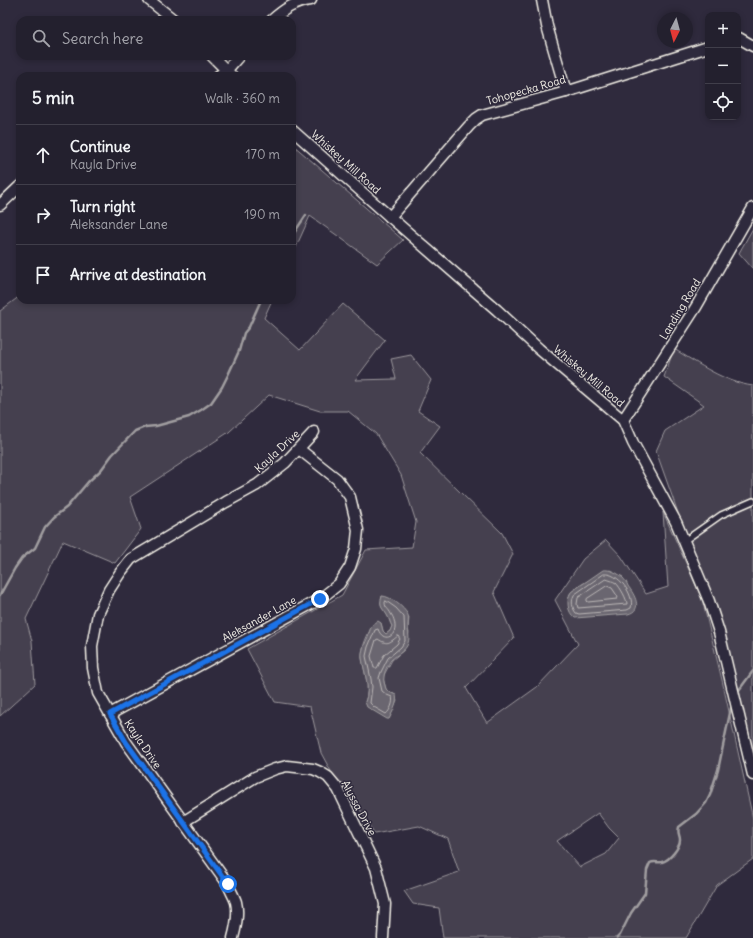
<!DOCTYPE html>
<html lang="en">
<head>
<meta charset="utf-8">
<style>
  body { margin:0; font-family:Delius,sans-serif; background:#2b2836; color:#f1f3f6 }
  .controls { position:absolute; right:12px; top:12px; display:grid; overflow:hidden; border-radius:8px; box-shadow:0 2px 6px #0003 }
  .controls button { width:36px; height:36px; display:grid; place-items:center; padding:0; border:0; border-bottom:1px solid #403e4a; background:#23202e; color:#f1f3f6; font:20px sans-serif }
  .compass { position:absolute; left:657px; top:12px; width:36px; height:36px; border-radius:50%; background:#23202e; box-shadow:0 2px 6px #0003; rotate:186deg }
  .stop { position:absolute; width:12px; height:12px; margin:-9px; border:3px solid #1a73e8; border-radius:50%; background:#fff }
  .stop.end { background:#1a73e8; border-color:#fff; box-shadow:0 1px 4px #0008 }
  .list { margin:0; padding:0; list-style:none }
  h2 { display:flex; justify-content:space-between; align-items:center; height:52px; margin:0; padding:0 16px; font-size:17px }
  h2 small { font-size:13px; font-weight:400; color:#a3a3aa }
  .list li { display:grid; grid-template-columns:26px 1fr auto; gap:12px; align-items:center; box-sizing:border-box; height:60px; padding:0 16px; border-top:1px solid #403e4a }
  .list b { display:block; font-size:15px; white-space:nowrap }
  .list p { margin:0; font-size:13px; white-space:nowrap; color:#a3a3aa }
  .list em { font-size:13px; font-style:normal; color:#a3a3aa }
  .icon { flex:none; width:22px; height:22px; fill:none; stroke:currentColor; stroke-width:2; stroke-linecap:round; stroke-linejoin:round }
  .map { position:relative; flex:none; width:753px; height:938px; overflow:hidden }
  .search { position:absolute; background:#23202e; box-shadow:0 2px 6px #0003; left:16px; top:16px; width:280px; height:44px; display:flex; align-items:center; gap:10px; box-sizing:border-box; padding:0 14px; border-radius:12px; color:#a3a3aa; font-size:15px }
  .panel { position:absolute; background:#23202e; box-shadow:0 2px 6px #0003; left:16px; top:72px; width:280px; height:232px; border-radius:12px }
  .map>svg:first-child { display:block }
  .green { fill:#454050; stroke:#9c989c; fill-rule:evenodd }
  .water { fill:#6a6670; stroke:#a19ea0 }
  .lines { fill:none; stroke-linecap:round; stroke-linejoin:round }
  .shore { stroke:#bdb9b8; stroke-width:1 }
  .stream { stroke:#a19ea0; stroke-width:2.5 }
  .service-casing { stroke:#f4f1e8; stroke-width:8 }
  .minor-casing { stroke:#f4f1e8; stroke-width:13 }
  .service { stroke:#2f2a3d; stroke-width:5 }
  .minor { stroke:#2f2a3d; stroke-width:10 }
  .route { stroke:#1a73e8; stroke-width:5 }
  .labels { text-anchor:middle; dominant-baseline:central; stroke-width:3; stroke-linejoin:round; paint-order:stroke }
  .street-label { font-size:11px; fill:#f4f1e8; stroke:#2f2a3d }
</style>
</head>
<body>
<div class="map">
<svg width="753" height="938" viewBox="0 0 753 938">
  <rect width="100%" height="100%" fill="#2f2a3d"/>
  <filter id="ink" filterUnits="userSpaceOnUse"><feTurbulence type="fractalNoise" baseFrequency=".025" numOctaves="2"/><feDisplacementMap in="SourceGraphic" scale="8" xChannelSelector="R" yChannelSelector="G"/><feConvolveMatrix kernelMatrix="1 2 1 2 8 2 1 2 1" color-interpolation-filters="sRGB"/></filter>
  <g filter="url(#ink)">
    <g class="green">
      <polygon points="292,144 403,240 377,264 310,216 292,256"/>
      <polygon points="753,228 753,269 739,253"/>
      <path d="M20 296V300H272L264 318 300 350 343 304 385 340 355 380 396 379 391 359 411 355 431 380 418 411 440 426 420 453 502 533 513 554 494 592 514 638 466 688 487 723 537 687 578 644 555 600 583 559 606 540 621 556 646 594 668 587 663 512 702 599 722 680 753 819V859L717 885 686 938H443L439 908 413 904 404 891 459 872 448 839 419 826 374 834 356 802 333 775 321 753 310 707 275 702 247 649 342 595 366 550 412 547 416 522 401 475 376 434 348 411H320L269 395 229 432 130 497 141 529 115 563 63 541 26 619 32 641 35 684 0 716V311ZM610 570 623 577 569 595C575 585 599 576 610 570ZM382 596 409 617 408 629 409 633 404 650 392 660 385 673 383 678 386 689 389 692 393 693 397 701 389 719 365 702C371 687 364 673 362 658 361 647 368 634 373 624L381 623 383 631 386 634 390 631 392 626C390 623 389 619 388 616 383 608 379 608 382 596ZM598 813 609 828 619 838 606 854 580 867 557 841Z"/>
      <path d="M674 349C699 364 724 382 753 386V758L728 646 692 552 656 451 665 431 704 405 664 377Z"/>
    </g>
    <g class="water">
      <path d="M603 570C610 569 618 573 623 578 625 580 627 583 628 586 634 594 644 610 628 614L575 618C567 612 566 600 571 592Z"/>
      <path d="M382 596C390 596 404 607 408 615 409 619 408 623 408 627 408 633 410 637 408 643 406 651 397 654 391 660 388 664 384 672 384 677 383 681 385 685 386 689L389 692 396 695C398 703 393 711 389 719H387L367 707 365 702C371 688 364 673 362 658 361 651 365 643 368 637 370 629 371 625 378 621L381 623 383 631 386 634 390 631 392 626C390 623 390 620 388 617 384 608 378 609 382 596Z"/>
    </g>
    <g class="lines">
      <g class="shore">
        <path d="M604 574C618 572 635 595 631 608L627 610 579 614 576 613C572 608 571 601 574 595Z"/>
        <path d="M606 579C609 580 613 581 616 583 620 587 627 599 627 604L578 608 577 604 578 598Z"/>
        <polygon points="607,586 612,588 618,597 617,599 588,602 587,601 587,599"/>
        <path d="M386 601 396 608 404 617 405 641 401 647 388 658 381 672 379 678 382 691 387 695 392 697C394 702 390 711 386 714L374 707 370 703 372 687 371 679 366 656 368 647 375 630 378 629C383 643 396 637 395 626 395 622 393 616 391 614 389 609 385 608 385 603Z"/>
        <path d="M398 636 400 639 397 644 384 655 377 668H374L371 656 376 640 378 639C388 646 390 642 398 636Z"/>
      </g>
      <g class="stream">
        <polyline points="292,236 306,215"/>
        <polyline points="0,595 15,568 22,558 35,548 45,527 54,517 67,507 88,482 101,470 112,455 135,431 145,427 156,426 189,417 201,410 211,403 222,387 228,375 239,351 244,333 249,327 261,300"/>
        <polyline points="739,690 753,671"/>
        <path d="M617 938 620 935 631 913 645 893 647 870 650 863C654 861 658 863 662 862 670 860 680 847 680 840 680 834 677 834 679 827L696 814 706 803 710 795 718 770 731 708"/>
      </g>
      <defs>
        <polyline id="service" points="684,541 721,515 753,501"/>
        <g id="minor">
          <polyline points="149,0 174,20"/>
          <polyline points="542,0 547,26 566,92"/>
          <path d="M272 20C284 9 295 2 311 0"/>
          <polyline points="738,38 739,38 753,46"/>
          <polyline points="212,56 232,76"/>
          <polyline points="218,76 226,71 239,56"/>
          <polyline points="292,130 390,217 497,310 539,349 623,420 633,443 676,522 709,601 719,632 753,775"/>
          <polyline points="0,205 20,186"/>
          <polyline points="390,217 469,126 476,119 482,115 566,92 708,47"/>
          <polyline points="623,420 647,383 696,307 753,208"/>
          <polyline points="110,714 320,599 339,584 350,567 356,549 358,530 350,497 337,479 299,449"/>
          <polyline points="183,822 255,777 275,769 287,766 313,769 320,772 328,777 338,789 376,868 385,904 383,938"/>
          <path d="M233 938C236 927 239 914 236 902 234 896 230 890 228 884L126 742 98 693 93 668 92 646 98 614 109 590 120 573 131 559 226 502 257 485 285 463 314 432"/>
        </g>
      </defs>
      <use href="#service" class="service-casing"/>
      <use href="#minor" class="minor-casing"/>
      <use href="#service" class="service"/>
      <use href="#minor" class="minor"/>
    </g>
  </g>
  <g class="lines" filter="url(#ink)">
    <polyline class="route" points="228,884 126,742 110,714 320,599"/>
  </g>
  <g class="labels">
    <g class="street-label">
      <text transform="translate(526 90) rotate(-16)">Tohopecka Road</text>
      <text transform="translate(346 162) rotate(42)">Whiskey Mill Road</text>
      <text transform="translate(680 309) rotate(-59)">Landing Road</text>
      <text transform="translate(589 376) rotate(40)">Whiskey Mill Road</text>
      <text transform="translate(277 451) rotate(-43)">Kayla Drive</text>
      <text transform="translate(259 619) rotate(-29)">Aleksander Lane</text>
      <text transform="translate(143 744) rotate(56)">Kayla Drive</text>
      <text transform="translate(359 808) rotate(62)">Alyssa Drive</text>
    </g>
  </g>
</svg>
<div class="controls">
<button>+</button>
<button>−</button>
<button><svg class="icon" aria-label="locate" viewBox="0 0 24 24"><circle cx="12" cy="12" r="6"/><path d="M12 2v4M12 18v4M2 12h4M18 12h4"/></svg></button>
</div>
<svg class="compass" viewBox="-18 -18 36 36"><path d="M0-13l5 13h-10z" fill="#e53935"/><path d="M0 13l5-13h-10z" fill="#a3a3aa"/></svg>
<div class="stop" style="left:228px;top:884px"></div>
<div class="stop end" style="left:320px;top:599px"></div>
<div class="search"><svg class="icon" aria-label="search" viewBox="0 0 24 24"><circle cx="10" cy="10" r="6"/><path d="M15 15l6 6"/></svg>Search here</div>
<section class="panel">
<h2>5 min<small>Walk · 360 m</small></h2>
<ul class="list">
<li><svg class="icon" aria-label="ahead" viewBox="0 0 24 24"><path d="M12 20V5M6 11l6-6 6 6"/></svg><div><b>Continue</b><p>Kayla Drive</p></div><em>170 m</em></li>
<li><svg class="icon" aria-label="right" viewBox="0 0 24 24"><path d="M7 20v-9h11M14 6l5 5-5 5"/></svg><div><b>Turn right</b><p>Aleksander Lane</p></div><em>190 m</em></li>
<li><svg class="icon" aria-label="arrive" viewBox="0 0 24 24"><path d="M6 21V4h12l-3 4 3 4H6"/></svg><div><b>Arrive at destination</b></div></li>
</ul>
</section>
</div>
</body>
</html>
